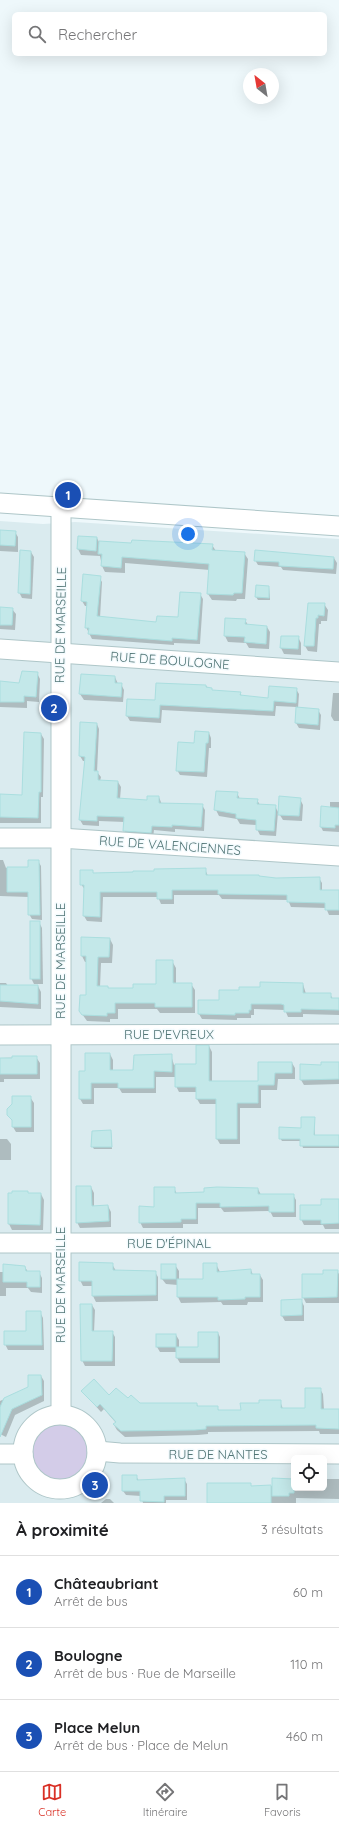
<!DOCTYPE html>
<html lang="fr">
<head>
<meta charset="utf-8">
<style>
  body { margin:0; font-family:Quicksand,sans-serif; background:#f6f6f6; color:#202124 }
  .controls { position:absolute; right:12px; bottom:12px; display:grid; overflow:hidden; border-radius:6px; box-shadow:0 4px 16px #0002 }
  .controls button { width:36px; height:36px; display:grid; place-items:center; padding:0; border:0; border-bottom:1px solid #e0e0e0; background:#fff; color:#202124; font:20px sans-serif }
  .compass { position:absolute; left:243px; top:68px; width:36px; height:36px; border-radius:50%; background:#fff; box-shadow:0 4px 16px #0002; rotate:329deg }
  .you { position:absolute; left:188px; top:534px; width:14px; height:14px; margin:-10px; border:3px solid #fff; border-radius:50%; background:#1a73e8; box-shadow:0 0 0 6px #1a73e833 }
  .badge { display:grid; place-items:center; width:26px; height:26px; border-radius:50%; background:#d93025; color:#fff; font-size:13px; font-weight:700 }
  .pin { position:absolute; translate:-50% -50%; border:2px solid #fff; box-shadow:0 1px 4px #0006 }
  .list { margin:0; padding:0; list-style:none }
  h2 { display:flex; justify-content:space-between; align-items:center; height:52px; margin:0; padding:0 16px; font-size:17px }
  h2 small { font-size:13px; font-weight:400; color:#757577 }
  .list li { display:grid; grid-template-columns:26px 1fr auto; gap:12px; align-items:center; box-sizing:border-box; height:72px; padding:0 16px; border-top:1px solid #e0e0e0 }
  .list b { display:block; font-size:15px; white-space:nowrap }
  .list p { margin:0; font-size:13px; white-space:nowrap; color:#757577 }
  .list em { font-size:13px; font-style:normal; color:#757577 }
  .icon { flex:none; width:22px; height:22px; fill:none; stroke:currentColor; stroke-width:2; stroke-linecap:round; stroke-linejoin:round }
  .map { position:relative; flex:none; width:339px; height:1503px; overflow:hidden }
  .search { position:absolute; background:#fff; box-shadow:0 4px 16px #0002; left:12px; right:12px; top:12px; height:44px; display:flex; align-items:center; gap:10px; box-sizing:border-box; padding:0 14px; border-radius:6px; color:#757577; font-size:15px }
  .sheet { height:268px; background:#fff }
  nav { display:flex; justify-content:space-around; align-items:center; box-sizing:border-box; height:56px; border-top:1px solid #e0e0e0; background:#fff; font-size:11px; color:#757577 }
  nav a { display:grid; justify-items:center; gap:2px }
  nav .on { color:#d93025 }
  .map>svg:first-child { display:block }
  .residential { fill:#daebef; fill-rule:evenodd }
  .green { fill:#d3cce8 }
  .shadow { fill:#0003 }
  .building { fill:#c3e8e9; stroke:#aadedf }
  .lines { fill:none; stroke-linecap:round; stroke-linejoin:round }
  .minor-casing { stroke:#aec6c8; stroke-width:21 }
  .minor { stroke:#fff; stroke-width:19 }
  .labels { text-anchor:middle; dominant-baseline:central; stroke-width:3; stroke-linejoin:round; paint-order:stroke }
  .street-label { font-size:13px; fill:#517575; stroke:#f4fbfe }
</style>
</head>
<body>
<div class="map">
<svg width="339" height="1503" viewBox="0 0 339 1503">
  <rect width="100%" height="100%" fill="#eef8fb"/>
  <path class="residential" d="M0 521 43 524 75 522 339 539V1503H0ZM294 1458H324V1488H294Z"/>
  <circle class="green" cx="60" cy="1454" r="30"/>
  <g class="shadow">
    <polygon points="0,531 15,532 18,537 18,552 0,551"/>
    <polygon points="79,537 97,538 99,542 132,544 212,545 216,551 244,553 248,559 245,599 237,599 236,601 212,600 208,594 210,570 125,563 125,573 105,572 102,566 100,556 81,555 78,549"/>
    <polygon points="31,552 34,557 32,599 22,598 19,592"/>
    <polygon points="334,558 337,563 336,574 283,570 281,567 258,565 255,560"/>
    <polygon points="99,577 102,582 100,618 157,623 179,619 200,594 203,599 200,644 174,643 174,645 92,639 86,627 88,606 85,606 82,601"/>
    <polygon points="269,587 270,600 258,600 256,597"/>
    <polygon points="309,604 324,604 328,610 327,621 321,621 321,624 319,624 317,652 308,651 305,646"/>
    <polygon points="0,608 12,609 16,614 15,630 0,629"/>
    <polygon points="245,620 248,625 267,627 270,632 269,649 249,648 246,643 228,642 225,636"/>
    <polygon points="282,637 298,637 301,643 301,655 284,654 281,648"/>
    <polygon points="37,673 40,679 39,702 27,701 27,708 0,707 0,682 20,684"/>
    <polygon points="115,677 118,684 121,684 124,690 123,702 84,700 80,694"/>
    <polygon points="206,686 213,691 240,693 242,696 269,699 296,689 299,694 298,708 318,710 321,715 320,730 299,728 296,723 297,707 276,706 275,716 162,710 161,723 130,721 127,716 156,702"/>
    <polygon points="333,693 339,693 339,721 334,721 331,716"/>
    <polygon points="97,724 99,729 97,772 101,777 100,781 118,782 121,787 120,799 148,801 159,797 162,805 202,805 205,810 204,831 175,829 175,832 154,830 153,838 127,836 125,831 125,822 99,821 99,826 83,825 80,820 85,761 83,761 80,756"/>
    <polygon points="209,733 211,738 211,748 209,748 207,777 180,775 177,770 195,744"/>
    <polygon points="41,734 44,739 43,797 41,797 41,823 0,823 0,795 23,796"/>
    <polygon points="237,793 240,799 257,800 260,805 275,806 279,814 300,799 303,805 302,821 283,820 278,812 276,836 260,835 257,829 257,825 240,824 237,819 219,816 216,810"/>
    <polygon points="330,802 339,802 339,832 323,831 321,827 330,808"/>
    <polygon points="0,860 3,860 6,868 29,868 38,861 41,866 42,920 32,919 29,914 29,897 0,896"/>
    <polygon points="205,869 208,876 276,879 319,878 322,883 322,891 339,891 339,915 329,915 326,908 291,907 288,900 222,899 219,895 174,895 174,904 161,904 158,897 103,897 102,922 87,921 84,916 85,890 81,884 92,871 94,874"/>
    <polygon points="39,922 42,928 43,984 34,984 31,978"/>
    <polygon points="110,939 113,945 112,963 101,963 100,987 108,987 109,989 134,989 157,985 172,961 176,968 176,984 191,984 195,990 195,1013 160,1013 157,1009 118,1009 118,1019 110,1019 110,1022 87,1021 80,1011 87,996 87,962 85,962 82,956"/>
    <polygon points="0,983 6,983 8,986 38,986 41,992 41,1009 0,1007"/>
    <polygon points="303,984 306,994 330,994 333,999 339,999 339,1015 303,1014 303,1017 288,1017 285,1010 254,1009 254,1015 251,1015 251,1018 237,1018 237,1020 202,1019 199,1014 199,1001 220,1001 240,991"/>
    <polygon points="209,1046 212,1052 212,1082 259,1082 292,1063 295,1068 295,1079 278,1079 277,1090 261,1090 261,1108 240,1108 240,1144 220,1144 217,1139 217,1104 200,1104 197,1099 197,1092 179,1092 176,1086 176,1077 156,1077 156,1093 122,1093 119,1088 94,1088 94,1104 83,1104 80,1099 86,1072 110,1054 113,1060 113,1071 134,1071 171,1055 174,1065 197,1065"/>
    <polygon points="36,1057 40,1063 40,1079 4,1079 4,1082 0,1082 0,1058"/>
    <polygon points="339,1062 339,1084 304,1085 301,1080 322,1066"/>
    <polygon points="30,1097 34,1103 34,1132 16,1132 13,1127 13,1122 8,1114"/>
    <polygon points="314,1118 315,1136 339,1136 339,1148 303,1148 301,1141 282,1141 280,1138 302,1129"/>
    <polygon points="111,1131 112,1149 94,1149 92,1146"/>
    <polygon points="0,1139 7,1139 11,1144 11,1160 0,1160"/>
    <polygon points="91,1187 94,1193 94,1207 108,1206 111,1212 111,1227 80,1228 77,1222"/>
    <polygon points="174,1188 177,1194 258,1189 261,1195 293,1195 296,1200 296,1217 273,1217 270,1211 224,1212 221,1208 198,1208 198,1224 183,1224 183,1228 143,1228 140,1222"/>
    <polygon points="29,1194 41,1194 44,1200 43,1230 12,1230 9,1224"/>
    <polygon points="339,1201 339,1229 325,1229 323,1225 304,1225 301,1219 322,1206"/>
    <polygon points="112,1264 116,1271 155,1272 158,1277 158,1301 96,1302 93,1296 93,1286 83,1286 80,1280"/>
    <polygon points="216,1264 220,1272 251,1270 253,1275 260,1275 263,1280 263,1302 248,1302 247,1305 223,1305 221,1302 181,1303 178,1297 178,1285 166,1284 162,1279 175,1265 179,1271 179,1280 204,1280"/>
    <polygon points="4,1265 16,1265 17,1267 25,1267 28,1272 39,1272 42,1278 42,1293 31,1292 28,1288 6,1288 6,1296 0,1296 0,1272 4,1272"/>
    <polygon points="337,1271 339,1274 339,1303 306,1303 303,1297 324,1275"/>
    <polygon points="301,1300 304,1306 304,1321 285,1321 282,1316"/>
    <polygon points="92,1305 95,1310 94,1332 112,1332 115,1337 115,1366 85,1366 82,1360"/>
    <polygon points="40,1312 43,1318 44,1350 8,1350 5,1344 27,1332"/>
    <polygon points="218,1333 220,1337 220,1363 180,1363 177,1358 177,1352 160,1352 157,1347 176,1335 179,1340 179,1348 199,1348"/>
    <polygon points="41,1376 44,1381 44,1401 15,1415 6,1437 0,1434 0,1401 29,1388"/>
    <polygon points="320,1389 323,1394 324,1410 339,1410 339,1434 320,1434 319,1431 208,1432 208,1434 198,1435 125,1437 117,1430 114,1425 116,1423 104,1409 101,1412 82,1391 128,1399 140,1404 197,1404 198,1407 217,1407 219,1411 242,1411 260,1404 280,1401 283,1409 306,1409"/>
    <polygon points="136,1476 139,1481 184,1479 187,1484 187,1500 166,1500 166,1503 143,1503 141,1496 126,1495 123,1491"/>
    <polygon points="294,1479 294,1488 324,1488 324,1479 339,1479 339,1499 296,1498 296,1503 208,1503 250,1484 252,1487 273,1486"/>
    <polygon points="106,1499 110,1499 114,1503 101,1503"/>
  </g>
  <g class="building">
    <polygon points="0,530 16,531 15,546 0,545"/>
    <polygon points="78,536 97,537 96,551 77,549"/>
    <polygon points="132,540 213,544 212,550 245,552 242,593 234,593 233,595 207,594 209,564 122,557 121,568 101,566 102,554 98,554 99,541 131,543"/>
    <polygon points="20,550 31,551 30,594 18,593"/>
    <polygon points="255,550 334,557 333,569 279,566 279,562 254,561"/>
    <polygon points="83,574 101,576 97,616 156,622 157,616 178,617 180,592 201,593 197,640 172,638 172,641 88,634 89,628 85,628 87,602 81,601"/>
    <polygon points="256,585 269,586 269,598 255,597"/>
    <polygon points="308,603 325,603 324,616 318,615 318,618 316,618 314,646 304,646"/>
    <polygon points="0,607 13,608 12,625 0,625"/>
    <polygon points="225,618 246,619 245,624 267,626 266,644 244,642 245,637 224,636"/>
    <polygon points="281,636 299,636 298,649 280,648"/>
    <polygon points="22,671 38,672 36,697 24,696 24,702 0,702 0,681 19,683"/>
    <polygon points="81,674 115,676 115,683 122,683 121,697 79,694"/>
    <polygon points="156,683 206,685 206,687 212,688 212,690 241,692 240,695 268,698 269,686 297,688 296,703 274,701 273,711 160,705 159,718 126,716 127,699 155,700"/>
    <polygon points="296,707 319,709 318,725 295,723"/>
    <polygon points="80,722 97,723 94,771 98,771 98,780 118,781 117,798 147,800 147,796 159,796 159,803 203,804 201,827 172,825 172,827 152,826 151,833 123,831 124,817 97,816 97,821 79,820 85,757 79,756"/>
    <polygon points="195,731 209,732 208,743 206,743 204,772 176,771 178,742 194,743"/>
    <polygon points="24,732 41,733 41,792 39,792 38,818 0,817 0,794 22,795"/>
    <polygon points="216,791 238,792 237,798 258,799 257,804 276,805 274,831 256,830 256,820 236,818 236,814 214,810"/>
    <polygon points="279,796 301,798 299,816 278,815"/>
    <polygon points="321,806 339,808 339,825 335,825 335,828 320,827"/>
    <polygon points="28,860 39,860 40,915 28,915 28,892 7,892 7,867 28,867"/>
    <polygon points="206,868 206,875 259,875 259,876 276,878 320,877 320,890 339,890 339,910 325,910 325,903 287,902 287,895 218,894 218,890 172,890 172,899 157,899 157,892 100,892 100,917 83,916 84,885 80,885 80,870 93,870 93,873 133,872 133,871 154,871 154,869"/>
    <rect x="30" y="921" width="10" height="58"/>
    <polygon points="81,937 110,938 109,957 98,957 97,986 108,986 108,988 133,988 133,984 156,984 156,960 173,960 173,983 192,983 192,1007 155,1007 155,1003 115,1003 115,1013 107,1013 107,1016 82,1015 79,1011 80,995 86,995 86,956 81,956"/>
    <polygon points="260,982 303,983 303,993 331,993 331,998 339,998 339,1010 301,1009 301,1012 284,1012 284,1005 281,1004 251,1004 251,1010 249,1010 249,1013 235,1013 235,1015 198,1014 198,1000 219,1000 219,990 239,990 239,987 260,987"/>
    <polygon points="0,985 38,985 38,1004 0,1001"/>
    <polygon points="196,1045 209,1045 209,1081 258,1081 258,1062 292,1062 292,1073 275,1073 274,1085 258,1085 258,1103 237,1103 237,1139 216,1139 216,1099 196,1099 196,1087 175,1087 175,1064 196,1064"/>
    <polygon points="85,1053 110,1053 110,1070 133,1070 134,1055 172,1054 172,1072 154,1071 154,1088 118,1088 118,1083 91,1083 91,1099 79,1099 79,1071 85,1071"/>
    <polygon points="12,1056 37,1056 37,1074 0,1074 0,1058 12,1058"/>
    <polygon points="321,1062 339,1062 339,1079 300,1080 300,1064 321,1065"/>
    <polygon points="12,1096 31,1096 31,1127 12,1127 12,1120 7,1115 7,1109 12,1104"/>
    <polygon points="301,1117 315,1117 314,1135 339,1135 339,1146 300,1146 300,1139 279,1139 279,1127 301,1128"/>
    <polygon points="111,1130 112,1147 91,1147 92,1131"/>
    <polygon points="76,1186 91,1186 92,1206 108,1205 109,1221 76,1223"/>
    <polygon points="154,1187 175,1187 175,1193 204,1192 204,1188 217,1187 258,1188 258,1194 294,1194 294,1212 269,1212 269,1206 220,1207 220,1203 196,1203 196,1219 181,1219 181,1222 139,1223 139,1206 154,1207"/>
    <polygon points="12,1191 28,1191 28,1193 41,1193 40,1225 8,1224 8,1193 12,1193"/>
    <polygon points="321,1199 339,1199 339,1223 321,1224 321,1220 300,1220 300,1205 321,1205"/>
    <polygon points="79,1262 113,1263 113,1270 156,1271 156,1295 92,1296 92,1281 79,1281"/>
    <polygon points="203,1263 217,1263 217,1272 251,1269 251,1274 260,1274 260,1297 245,1297 245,1299 218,1300 218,1297 177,1297 177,1279 203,1279"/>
    <polygon points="3,1264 25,1266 26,1271 40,1271 40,1287 27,1287 27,1282 3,1282"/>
    <rect x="161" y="1264" width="15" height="15"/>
    <polygon points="323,1270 338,1270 337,1297 302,1298 302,1274 323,1274"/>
    <polygon points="302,1299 302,1315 281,1316 281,1300"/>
    <polygon points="80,1304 92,1304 92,1331 113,1331 112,1361 81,1361"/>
    <polygon points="26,1311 41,1311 42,1345 4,1345 4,1331 26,1331"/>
    <polygon points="198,1332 218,1332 218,1358 176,1358 176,1347 198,1347"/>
    <rect x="156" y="1334" width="20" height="13"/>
    <polygon points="28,1375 41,1375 42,1395 12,1409 0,1437 0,1407 4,1398 28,1387"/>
    <polygon points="94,1379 109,1395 116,1388 128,1398 131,1395 140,1403 197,1403 197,1406 218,1406 218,1410 241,1410 240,1403 259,1403 259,1400 281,1400 281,1408 305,1408 305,1388 321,1388 321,1409 339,1409 339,1429 316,1428 316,1425 206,1426 206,1429 195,1430 121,1431 113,1424 116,1422 100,1404 97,1407 81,1391"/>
    <polygon points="122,1475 137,1475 137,1480 185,1478 185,1496 164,1496 164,1502 140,1501 140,1491 122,1491"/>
    <polygon points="272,1478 294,1479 294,1493 289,1493 289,1496 272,1496"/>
    <polygon points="207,1483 251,1483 251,1486 271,1485 271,1503 207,1503"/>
  </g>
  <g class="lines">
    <defs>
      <g id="minor">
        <polyline points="0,503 339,526"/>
        <polyline points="0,649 339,672"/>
        <polyline points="0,838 60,838 339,856"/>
        <polyline points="0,1035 339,1034"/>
        <polyline points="0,1243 339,1243"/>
        <polyline points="61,1414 61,507"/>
        <circle cx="60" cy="1452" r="37"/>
        <polyline points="97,1451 120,1453 339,1454"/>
        <polyline points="0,1454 23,1454"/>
      </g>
    </defs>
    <use href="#minor" class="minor-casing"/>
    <use href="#minor" class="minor"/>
  </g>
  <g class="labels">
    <g class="street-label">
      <text transform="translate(60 625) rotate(-89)">RUE DE MARSEILLE</text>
      <text transform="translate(170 660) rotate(4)">RUE DE BOULOGNE</text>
      <text transform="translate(170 845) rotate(4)">RUE DE VALENCIENNES</text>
      <text transform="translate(60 961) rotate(-90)">RUE DE MARSEILLE</text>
      <text x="169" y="1034">RUE D'EVREUX</text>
      <text x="169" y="1243">RUE D'ÉPINAL</text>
      <text transform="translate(60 1285) rotate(-90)">RUE DE MARSEILLE</text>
      <text x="218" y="1454">RUE DE NANTES</text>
    </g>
  </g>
</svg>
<div class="controls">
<button><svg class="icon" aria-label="locate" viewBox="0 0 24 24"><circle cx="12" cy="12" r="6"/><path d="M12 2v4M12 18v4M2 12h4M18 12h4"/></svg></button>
</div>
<svg class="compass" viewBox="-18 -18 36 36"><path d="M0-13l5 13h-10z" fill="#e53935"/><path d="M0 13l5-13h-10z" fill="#757577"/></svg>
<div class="you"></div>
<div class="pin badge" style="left:68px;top:495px;background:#1a4fb4">1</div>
<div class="pin badge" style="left:54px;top:708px;background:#1a4fb4">2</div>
<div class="pin badge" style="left:95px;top:1485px;background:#1a4fb4">3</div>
<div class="search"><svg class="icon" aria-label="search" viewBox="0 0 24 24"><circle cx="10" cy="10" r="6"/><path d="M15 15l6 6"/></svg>Rechercher</div>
</div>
<section class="sheet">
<h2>À proximité<small>3 résultats</small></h2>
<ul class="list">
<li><span class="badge" style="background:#1a4fb4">1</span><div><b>Châteaubriant</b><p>Arrêt de bus</p></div><em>60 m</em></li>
<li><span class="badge" style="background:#1a4fb4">2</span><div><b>Boulogne</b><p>Arrêt de bus · Rue de Marseille</p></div><em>110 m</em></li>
<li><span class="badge" style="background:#1a4fb4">3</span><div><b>Place Melun</b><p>Arrêt de bus · Place de Melun</p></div><em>460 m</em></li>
</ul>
</section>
<nav>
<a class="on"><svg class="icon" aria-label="map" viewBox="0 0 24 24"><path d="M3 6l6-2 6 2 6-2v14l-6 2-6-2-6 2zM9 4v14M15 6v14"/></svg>Carte</a>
<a><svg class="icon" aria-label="directions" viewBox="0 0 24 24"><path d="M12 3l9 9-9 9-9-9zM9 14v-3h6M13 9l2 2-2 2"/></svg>Itinéraire</a>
<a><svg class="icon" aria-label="saved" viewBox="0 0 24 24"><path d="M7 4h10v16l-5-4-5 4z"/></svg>Favoris</a>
</nav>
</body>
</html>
